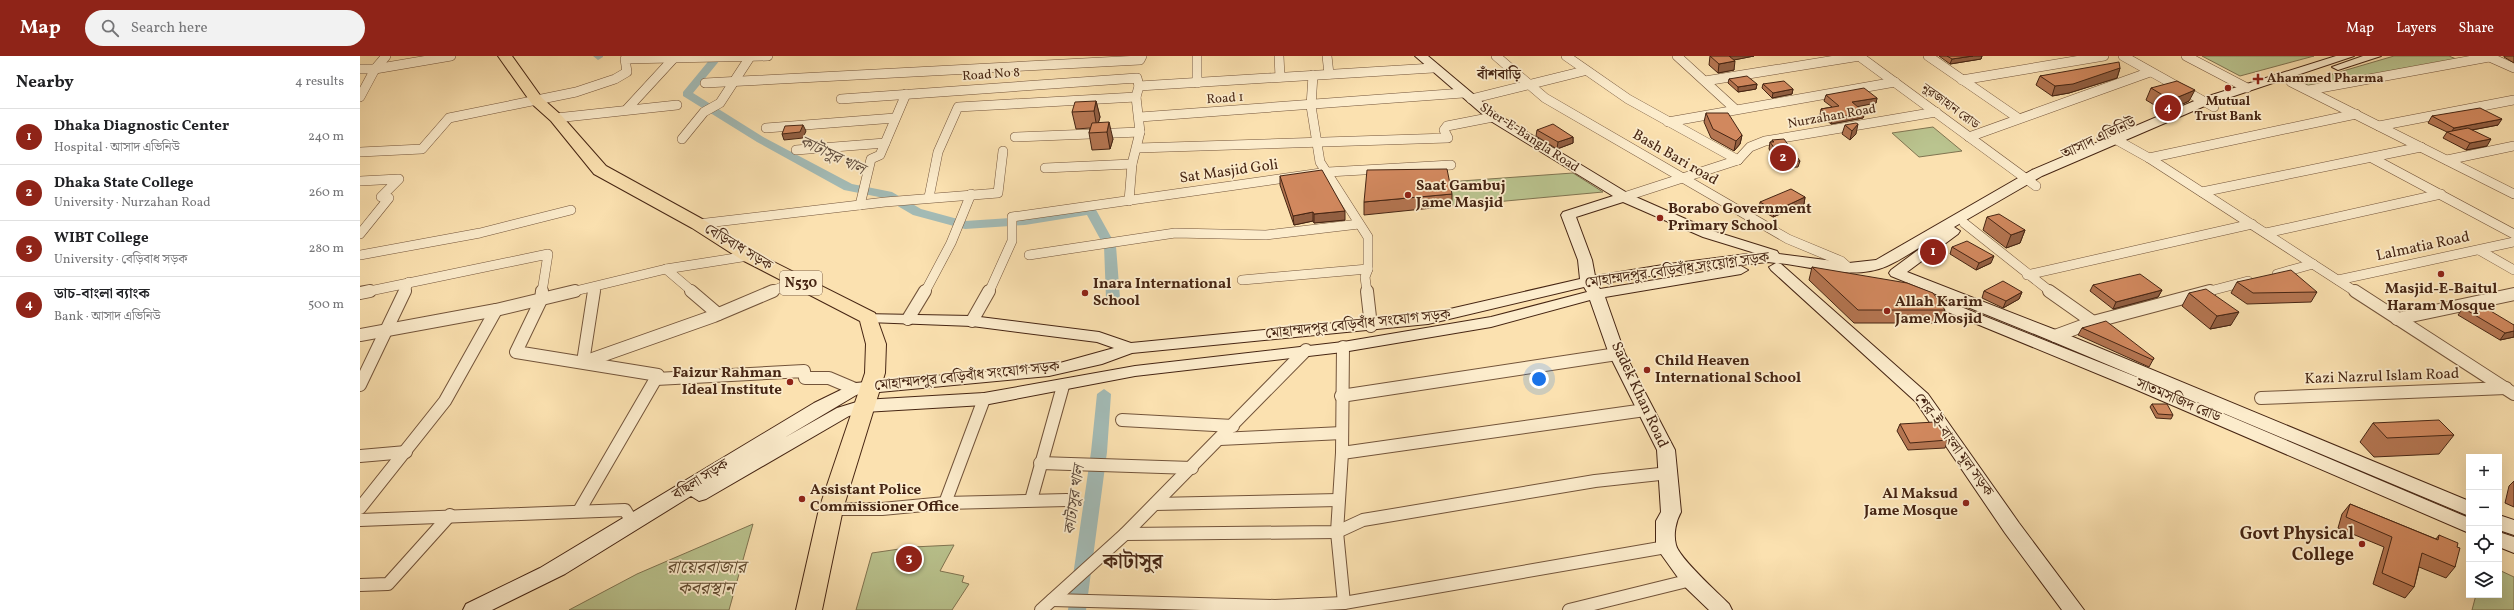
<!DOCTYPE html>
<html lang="en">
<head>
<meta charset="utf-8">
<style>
  body { margin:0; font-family:Vollkorn,"Noto Serif Bengali",serif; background:#f2f2f2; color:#202124 }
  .controls { position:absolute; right:12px; bottom:12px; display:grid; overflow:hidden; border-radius:0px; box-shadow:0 4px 16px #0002 }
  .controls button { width:36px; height:36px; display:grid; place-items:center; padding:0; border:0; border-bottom:1px solid #e0e0e0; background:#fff; color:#202124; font:20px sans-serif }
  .you { position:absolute; left:1179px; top:323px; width:14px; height:14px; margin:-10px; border:3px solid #fff; border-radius:50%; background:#1a73e8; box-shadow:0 0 0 6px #1a73e833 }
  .badge { display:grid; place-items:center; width:26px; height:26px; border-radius:50%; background:#8f2418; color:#fff; font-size:13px; font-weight:700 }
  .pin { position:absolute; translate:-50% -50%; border:2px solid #fff; box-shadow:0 1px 4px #0006 }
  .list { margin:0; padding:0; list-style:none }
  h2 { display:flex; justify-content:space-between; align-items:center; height:52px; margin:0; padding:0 16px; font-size:17px }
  h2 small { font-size:13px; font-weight:400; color:#757577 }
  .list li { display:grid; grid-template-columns:26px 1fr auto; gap:12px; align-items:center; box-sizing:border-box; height:56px; padding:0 16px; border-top:1px solid #e0e0e0 }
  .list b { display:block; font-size:15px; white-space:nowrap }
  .list p { margin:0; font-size:13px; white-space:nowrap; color:#757577 }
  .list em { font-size:13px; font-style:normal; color:#757577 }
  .icon { flex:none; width:22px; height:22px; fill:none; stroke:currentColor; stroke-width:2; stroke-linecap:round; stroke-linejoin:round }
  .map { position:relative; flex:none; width:2154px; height:554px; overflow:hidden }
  header { display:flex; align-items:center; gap:24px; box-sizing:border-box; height:56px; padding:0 20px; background:#8f2418; color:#fff }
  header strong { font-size:19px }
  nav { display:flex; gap:22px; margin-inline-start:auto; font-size:14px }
  .search { width:280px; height:36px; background:#f2f2f2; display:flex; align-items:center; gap:10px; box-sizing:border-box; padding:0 14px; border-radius:22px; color:#757577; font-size:15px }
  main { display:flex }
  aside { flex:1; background:#fff }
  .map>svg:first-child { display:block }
  .green { fill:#bac48f; stroke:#807451 }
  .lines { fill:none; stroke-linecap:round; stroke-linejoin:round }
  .canal { fill:#a3bbb6; fill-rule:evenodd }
  .street-far1-casing { stroke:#73543a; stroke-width:10 }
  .street-casing { stroke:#73543a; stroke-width:14 }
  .secondary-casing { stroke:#462513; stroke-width:2 }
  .highway-casing { stroke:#462513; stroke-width:2 }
  .street-far1 { stroke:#fceccc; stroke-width:9 }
  .street { stroke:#fceccc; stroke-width:12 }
  .secondary { fill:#fceccc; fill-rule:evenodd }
  .highway { fill:#fbe1b0; fill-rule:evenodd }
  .wall { fill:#b47551; stroke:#462513 }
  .shaded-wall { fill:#925f42; stroke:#462513 }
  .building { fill:#d1885e; stroke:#462513 }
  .poi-dot { fill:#8f2418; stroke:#fceccc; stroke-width:1.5 }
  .labels { text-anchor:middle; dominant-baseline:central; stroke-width:3.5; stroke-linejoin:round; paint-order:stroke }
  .far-street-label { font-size:13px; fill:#462513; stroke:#fceccc }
  .far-poi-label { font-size:13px; font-weight:bold; fill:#462513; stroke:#fceccc; text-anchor:start }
  .far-quarter-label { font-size:14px; font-weight:bold; fill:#462513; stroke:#fceccc }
  .shield { fill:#fceccc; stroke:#7d614a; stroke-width:1 }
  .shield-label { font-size:14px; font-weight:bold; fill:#462513 }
  .street-label { font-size:15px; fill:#462513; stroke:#fceccc }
  .poi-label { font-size:15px; font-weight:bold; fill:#462513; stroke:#fceccc; text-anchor:start }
  .water-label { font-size:16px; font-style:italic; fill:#5d4a3c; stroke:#fceccc }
  .near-poi-label { font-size:18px; font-weight:bold; fill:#462513; stroke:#fceccc; text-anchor:end }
  .near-park-label { font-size:18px; font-style:italic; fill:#634d32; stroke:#fceccc }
  .near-quarter-label { font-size:20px; font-weight:bold; fill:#462513; stroke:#fceccc }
</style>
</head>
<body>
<header>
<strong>Map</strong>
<div class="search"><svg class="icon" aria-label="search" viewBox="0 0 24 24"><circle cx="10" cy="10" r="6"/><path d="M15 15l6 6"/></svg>Search here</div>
<nav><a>Map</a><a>Layers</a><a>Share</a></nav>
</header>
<main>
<aside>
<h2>Nearby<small>4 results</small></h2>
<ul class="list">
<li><span class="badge">1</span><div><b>Dhaka Diagnostic Center</b><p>Hospital · আসাদ এভিনিউ</p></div><em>240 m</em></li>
<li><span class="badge">2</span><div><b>Dhaka State College</b><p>University · Nurzahan Road</p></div><em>260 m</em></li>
<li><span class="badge">3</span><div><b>WIBT College</b><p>University · বেড়িবাধ সড়ক</p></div><em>280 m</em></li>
<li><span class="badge">4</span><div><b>ডাচ-বাংলা ব্যাংক</b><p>Bank · আসাদ এভিনিউ</p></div><em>500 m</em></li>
</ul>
</aside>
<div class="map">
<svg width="2154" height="554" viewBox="0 0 2154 554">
  <rect width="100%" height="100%" fill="#fbe1b0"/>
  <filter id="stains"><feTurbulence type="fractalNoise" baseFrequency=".005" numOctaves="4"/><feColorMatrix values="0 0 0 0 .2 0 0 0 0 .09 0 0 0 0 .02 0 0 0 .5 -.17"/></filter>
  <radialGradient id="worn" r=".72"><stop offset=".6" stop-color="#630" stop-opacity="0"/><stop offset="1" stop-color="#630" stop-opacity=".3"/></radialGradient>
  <g class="green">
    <polygon points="1842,0 1954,0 1880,20"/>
    <polygon points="2034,0 2089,0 2096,3 1953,32 1942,27"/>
    <polygon points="1573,71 1602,95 1559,101 1532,77"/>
    <polygon points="1213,117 1243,136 1092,150 1087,126"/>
    <polygon points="393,468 369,554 209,554 277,518"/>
    <polygon points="594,489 580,515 604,520 602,526 609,528 592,554 496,554 512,497 553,491"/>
    <polygon points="2139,514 2154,521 2154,554 2112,554 2116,539 2139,539"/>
  </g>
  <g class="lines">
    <g class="canal">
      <polygon points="233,0 243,0 243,1 238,4"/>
      <polygon points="351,2 360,4 333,37 405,82 492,128 532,136 561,153 605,165 665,161 735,152 756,190 760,242 753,246 746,242 744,190 727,159 665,169 605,173 553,159 524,142 484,134 397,86 323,40 323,36"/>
      <polygon points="744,333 751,338 747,396 726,554 708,554 731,396 737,338"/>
    </g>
    <defs>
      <g id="street-far1">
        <polyline points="837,0 837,27"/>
        <polyline points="919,0 920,21"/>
        <polyline points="967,0 969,18"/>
        <polyline points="1136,0 1185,42 1428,183 1481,205 1489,212"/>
        <polyline points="1206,0 1268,43 1378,104"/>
        <polyline points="1317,0 1375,53"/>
        <polyline points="1499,0 1676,130"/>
        <polyline points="1568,0 1658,62"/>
        <polyline points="1763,0 1854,51"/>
        <polyline points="1826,0 1887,32"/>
        <polyline points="2127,0 2154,12"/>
        <polyline points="0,13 15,13 91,0"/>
        <polyline points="953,19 951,50 960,106 1008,181 1008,213 1005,221 1007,236"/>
        <polyline points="1602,24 1744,0"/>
        <polyline points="1345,25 1500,0"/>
        <polyline points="1931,26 2154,138"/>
        <polyline points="345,27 780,4 782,0"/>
        <polyline points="779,30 1073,12"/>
        <polyline points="1949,34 2129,1"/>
        <polyline points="0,41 15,13 26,0"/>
        <polyline points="481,43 777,22 779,30 776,41 780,76 772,108 769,145"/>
        <polyline points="1111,43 1224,15"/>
        <polyline points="267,53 314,2"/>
        <polyline points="780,61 1103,37"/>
        <polyline points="196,62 317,49"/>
        <polyline points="1308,66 1535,26"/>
        <polyline points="2019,70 2154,44"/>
        <polyline points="406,72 535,62"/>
        <polyline points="655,81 780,76"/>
        <polyline points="1609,81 1790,16"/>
        <polyline points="322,83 344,56 360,47 390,1"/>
        <polyline points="1755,83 1789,102 1996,236"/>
        <polyline points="778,92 1088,82 1084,74 1087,70 1133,61"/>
        <polyline points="436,94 525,87"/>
        <polyline points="0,96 62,93 89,62 216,36 255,23 267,16 265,3 408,0"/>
        <polyline points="1789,102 1996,58"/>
        <polyline points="2012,102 2154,178"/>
        <polyline points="1378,104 1390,91 1405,85 1576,56"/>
        <polyline points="2087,104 2154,90"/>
        <polyline points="685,112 772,108"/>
        <polyline points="0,125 39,123 21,141 29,142 0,178"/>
        <polyline points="1842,136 2061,91"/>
        <polyline points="569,141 578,96 598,51 776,41"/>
        <polyline points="1264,141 1378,104"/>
        <polyline points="500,149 511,103 520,99 546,38"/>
        <polyline points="1604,167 1691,236"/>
        <polyline points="338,168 525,146 638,137 643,95"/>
        <polyline points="1906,177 2081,138"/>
        <polyline points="2119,194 2154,214"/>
        <polyline points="0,199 120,177 211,154"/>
        <polyline points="669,199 815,177 906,179 999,168"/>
        <polyline points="306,213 333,236"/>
        <polyline points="1917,218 1953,208"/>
        <polyline points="1667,219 1892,168"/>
        <polyline points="882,224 1008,213"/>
        <polyline points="1978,224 2154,186"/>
        <polyline points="5,236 188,198 182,236"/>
        <polyline points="44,236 49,226"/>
        <polyline points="211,236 306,213 388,200"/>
        <polyline points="234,236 235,231"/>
        <polyline points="410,236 436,225"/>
        <polyline points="565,236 591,187 611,138"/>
        <polyline points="629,236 652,185 652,161 968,116 1091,109"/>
        <polyline points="1846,236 1888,225"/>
      </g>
      <g id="street">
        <polyline points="182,235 181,244 156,296 298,319 219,455"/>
        <polyline points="331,235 358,258"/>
        <polyline points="1007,235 1011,270"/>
        <polyline points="1689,235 1733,266"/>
        <polyline points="1995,235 2154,338"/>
        <polyline points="0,237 10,235"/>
        <polyline points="548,263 565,235"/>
        <polyline points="2037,263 2154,238"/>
        <polyline points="612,265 629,235"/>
        <polyline points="0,279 136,254 215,235"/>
        <polyline points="1695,280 1733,266 1850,235"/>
        <polyline points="983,291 982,397 977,476 984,547"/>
        <polyline points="223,306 234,235"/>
        <polyline points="224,306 354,260 413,235"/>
        <polyline points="296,323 444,315 445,322 469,322 495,333"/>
        <polyline points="0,329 45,235"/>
        <polyline points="981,340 1257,298"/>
        <polyline points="1901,342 2146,332"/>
        <polyline points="762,364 873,370"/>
        <polyline points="860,383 982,377"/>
        <polyline points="982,397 1285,354"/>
        <polyline points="0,400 46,396"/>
        <polyline points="680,407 832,412"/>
        <polyline points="671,444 703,330"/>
        <polyline points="585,447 624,343"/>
        <polyline points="795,448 978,444"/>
        <polyline points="0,452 85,345 136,254"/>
        <polyline points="471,453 522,453 585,447 707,444"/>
        <polyline points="0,464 265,454 273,467"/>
        <polyline points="765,478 977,476 1003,464 1235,425 1309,417"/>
        <polyline points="0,529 28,528 90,459"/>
        <polyline points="692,544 915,550 984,547 1306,491"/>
        <polyline points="681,554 765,478 946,294"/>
        <polyline points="1209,554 1331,524"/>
      </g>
      <g id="secondary">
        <path d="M1055 0H1068L1137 58 1269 138 1353 175 1417 195 1419 198 1489 207 1516 204 1672 114 1839 43 1976 0H1994L1847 49 1682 120 1594 171 1600 175 1598 178 1547 216 1701 276 2109 445V460L1689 284 1531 220 1529 217 1531 214 1573 183C1558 192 1543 203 1527 210 1493 225 1451 210 1417 207L1421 208 1568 338 1659 467 1724 554H1702L1645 477 1556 346 1411 214 1409 211 1416 207 1408 206 1330 214 1237 228 1240 233 1381 210 1388 214 1381 218 1245 241 1265 298 1315 394 1321 456C1316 465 1313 478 1316 489 1319 502 1358 537 1369 548L1372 554H1349L1324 530 1296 491V465L1301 456 1297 394 1249 298 1230 244 1131 271 983 296 775 320 624 349 504 356 489 360 346 443 339 445 331 440 205 518 132 554H103L106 548 180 512 454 347 495 327 689 310 754 292 737 286 612 270 508 266 502 264 500 261 502 258 612 260 739 276 771 287 1068 258 1220 223 1218 204 1201 159 1203 156 1253 140 1129 64ZM1263 146 1343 181 1395 197 1309 208 1235 220 1232 204 1216 161ZM1224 231 1227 236 1131 261 983 286 775 310 624 337 503 344 477 352 424 382 498 338 689 320 742 308 772 297 1068 268Z"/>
        <polygon points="2003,0 2021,0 1978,14 1972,11"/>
        <polygon points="1561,235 1789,326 2109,462 2109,477 1777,334 1556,243 1553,240 1556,237"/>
        <polygon points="2139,459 2154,464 2154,479 2139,474"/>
        <polygon points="2139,476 2154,481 2154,497 2139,491"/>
      </g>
      <polygon id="highway" points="138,0 152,0 182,42 201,59 246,110 344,164 394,196 515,257 526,288 525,317 483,453 462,554 436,554 459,453 505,317 506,288 500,265 382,204 332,172 234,118 191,65 172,48"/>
    </defs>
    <use href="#street-far1" class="street-far1-casing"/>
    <use href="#street" class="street-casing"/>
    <use href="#secondary" class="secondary-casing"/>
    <use href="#highway" class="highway-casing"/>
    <use href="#street-far1" class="street-far1"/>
    <use href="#street" class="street"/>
    <use href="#secondary" class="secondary"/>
    <use href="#highway" class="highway"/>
  </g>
  <g class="wall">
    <polygon points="1350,0 1394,0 1373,4 1374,14 1358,17 1349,9"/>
    <polygon points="1579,0 1622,0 1621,3 1590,8"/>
    <polygon points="2144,0 2154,0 2154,7 2144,1"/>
    <polygon points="1760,12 1757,22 1709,37 1692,40 1676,29 1680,20"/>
    <polygon points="1369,23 1397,28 1396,33 1378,36 1368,27"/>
    <polygon points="1403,28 1433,33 1432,38 1412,42 1402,32"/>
    <polygon points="1791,32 1829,45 1806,56 1786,44"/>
    <polygon points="1466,39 1517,42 1516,47 1497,50 1505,57 1503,62 1471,68 1460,59 1461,53 1472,51 1464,45"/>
    <polygon points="736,45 740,61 738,67 753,83 750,93 732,94 729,77 730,72 716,73 712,56"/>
    <polygon points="1346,57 1382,79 1380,88 1374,95 1351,82 1344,66"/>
    <polygon points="2072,60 2138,69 2112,74 2127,90 2106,94 2083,82 2087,76 2068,67"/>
    <polygon points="1485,69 1496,78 1490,84 1482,78"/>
    <polygon points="1177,74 1213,81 1213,87 1197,93 1176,80"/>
    <polygon points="1412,84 1440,105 1438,111 1422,112 1409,93 1410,86 1412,86"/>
    <polygon points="920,120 985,164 954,167 953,165 934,169 920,129"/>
    <polygon points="1092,138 1092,150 1004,159 1004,146"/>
    <polygon points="1445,141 1444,148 1413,161 1399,153 1400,146"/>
    <polygon points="1627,161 1665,174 1660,187 1646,192 1623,174"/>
    <polygon points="1592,191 1631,207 1616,214 1590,198"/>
    <polygon points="1452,211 1585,254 1580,267 1494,267 1449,224"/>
    <polygon points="1877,226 1957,236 1951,246 1887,248 1871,237"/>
    <polygon points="1733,229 1802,234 1798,241 1753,253 1730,235"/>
    <polygon points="1624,235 1662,236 1659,243 1643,252 1622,242"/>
    <polygon points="1829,237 1871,269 1850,273 1822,250"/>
    <polygon points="2103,252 2154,269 2154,281 2140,284 2098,259"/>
    <polygon points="1722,272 1794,302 1789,311 1718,279"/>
    <polygon points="1792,348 1813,359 1811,363 1796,362 1790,351"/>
    <polygon points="2013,367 2094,379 2079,398 2014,401 2000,386"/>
    <polygon points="1540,368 1588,384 1585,392 1548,394 1537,375"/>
    <polygon points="2154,425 2154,451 2145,447 2149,430"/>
    <polygon points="1990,448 2076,483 2079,479 2097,491 2095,511 2086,522 2059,511 2054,531 2045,542 2013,528 2024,491 1978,472 1982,458"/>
  </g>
  <g class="shaded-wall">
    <polygon points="1370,0 1394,0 1369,5"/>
    <polygon points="1613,0 1622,0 1621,3 1590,8 1592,3"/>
    <polygon points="1375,5 1374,14 1358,17 1359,8"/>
    <polygon points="1760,12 1757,22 1709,37 1692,40 1695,30"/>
    <polygon points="1397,28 1396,33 1378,36 1378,31"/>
    <polygon points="1433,33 1432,38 1412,42 1413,37"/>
    <polygon points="1835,34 1829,45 1806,56 1811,44"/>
    <polygon points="1517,42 1516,47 1491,52 1492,46"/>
    <polygon points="736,45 740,61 737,72 734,55"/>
    <polygon points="1505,57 1503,62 1471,68 1472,62"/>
    <polygon points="2142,63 2138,69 2090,78 2094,72"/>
    <polygon points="749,66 753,83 750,93 747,76"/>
    <polygon points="1498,68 1496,78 1490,84 1492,75"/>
    <polygon points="443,69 446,75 443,82 424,84 422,78"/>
    <polygon points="1382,79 1380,88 1374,95 1376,85"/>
    <polygon points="1213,81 1213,87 1197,93 1198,86"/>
    <polygon points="2131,83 2127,90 2106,94 2110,87"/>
    <polygon points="1445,141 1444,148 1413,161 1415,155"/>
    <polygon points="985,155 985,164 954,167 954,158"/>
    <polygon points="953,156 953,165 934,169 933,160"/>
    <polygon points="1665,174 1660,187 1646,192 1651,179"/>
    <polygon points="1634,200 1631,207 1616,214 1619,207"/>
    <polygon points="1802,234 1798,241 1753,253 1756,246"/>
    <polygon points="1662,236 1659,243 1643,252 1646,245"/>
    <polygon points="1879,256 1871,269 1850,273 1857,260"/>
    <polygon points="2154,275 2154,281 2140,284 2145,277"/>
  </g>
  <g class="building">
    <polygon points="1350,0 1369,0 1375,5 1359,8"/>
    <polygon points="1587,0 1613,0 1592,3"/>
    <polygon points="1759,6 1760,12 1713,28 1695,30 1680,20"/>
    <polygon points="1387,20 1397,28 1378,31 1369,23"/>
    <polygon points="1424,25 1433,33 1413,37 1403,28"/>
    <polygon points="1817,25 1835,34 1811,44 1791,32"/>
    <polygon points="1504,32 1517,42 1492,46 1505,57 1472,62 1461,53 1479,50 1466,39"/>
    <polygon points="736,45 734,55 712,56 715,46"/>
    <polygon points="2120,52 2142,63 2094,72 2072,60"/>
    <polygon points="1346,57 1368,57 1382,79 1376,85 1353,73"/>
    <polygon points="749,66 747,76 729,77 732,67"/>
    <polygon points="1496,67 1498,68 1492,75 1485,69"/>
    <polygon points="1193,68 1213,81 1198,86 1177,74"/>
    <polygon points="443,69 440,76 422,78 425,70"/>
    <polygon points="2108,72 2131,83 2110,87 2087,76"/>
    <polygon points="1424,83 1440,105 1424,106 1410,86 1414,86 1412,84"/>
    <polygon points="1087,113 1092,138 1004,146 1007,114"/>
    <polygon points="962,114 985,155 954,158 953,156 933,160 920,120"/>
    <polygon points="1431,133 1445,141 1415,155 1400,146"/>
    <polygon points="1639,158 1665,174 1651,179 1627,161"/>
    <polygon points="1607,185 1634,200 1619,207 1592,191"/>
    <polygon points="1452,211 1547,227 1573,237 1585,254 1498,254"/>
    <polygon points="1931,214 1957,236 1893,237 1877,226"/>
    <polygon points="1780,218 1802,234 1756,246 1733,229"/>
    <polygon points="1643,225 1662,236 1646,245 1624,235"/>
    <polygon points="1846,233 1879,256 1857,260 1829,237"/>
    <polygon points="2119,248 2154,269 2154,275 2145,277 2103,252"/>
    <polygon points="1746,265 1794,302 1793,304 1722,272"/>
    <polygon points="1792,348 1807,348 1813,359 1798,358"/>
    <polygon points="2079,364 2094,379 2027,382 2013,367"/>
    <polygon points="1575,366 1588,384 1550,387 1540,368"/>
    <polygon points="1990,448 2078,484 2079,479 2098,487 2097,491 2100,492 2095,511 2062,497 2054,531 2022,517 2032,481 1986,461"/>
  </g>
  <g class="poi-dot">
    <path d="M1896 17h4v4h4v4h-4v4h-4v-4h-4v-4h4z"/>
    <circle cx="1868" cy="32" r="4"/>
    <circle cx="1048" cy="139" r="4"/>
    <circle cx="1300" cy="162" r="4"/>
    <circle cx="2081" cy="218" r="4"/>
    <circle cx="725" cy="237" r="4"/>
    <circle cx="1527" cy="255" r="4"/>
    <circle cx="1287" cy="314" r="4"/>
    <circle cx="430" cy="326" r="4"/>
    <circle cx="442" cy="443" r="4"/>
    <circle cx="1606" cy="447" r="4"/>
    <circle cx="2002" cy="488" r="4"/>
  </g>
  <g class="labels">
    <g class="far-street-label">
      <text transform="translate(631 19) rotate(-4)">Road No 8</text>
      <text transform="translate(865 43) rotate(-4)">Road 1</text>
      <text transform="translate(1590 51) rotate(36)">নুরজাহান রোড</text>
      <text transform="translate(1472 61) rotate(-10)">Nurzahan Road</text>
      <text transform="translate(1169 82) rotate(33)">Sher-E-Bangla Road</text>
    </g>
    <g class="far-poi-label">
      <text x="1907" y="23">Ahammed Pharma</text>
      <text x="1868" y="46" text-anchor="middle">Mutual<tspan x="1868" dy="15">Trust Bank</tspan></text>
    </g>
    <g class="far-quarter-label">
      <text x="1139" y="19">বাঁশবাড়ি</text>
    </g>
    <rect class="shield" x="420" y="215" width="42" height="24" rx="3"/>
    <g class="shield-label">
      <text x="441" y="227">N530</text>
    </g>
    <g class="street-label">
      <text transform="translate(1739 83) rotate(-25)">আসাদ এভিনিউ</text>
      <text transform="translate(1315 102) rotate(30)">Bash Bari road</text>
      <text transform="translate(869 116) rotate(-8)">Sat Masjid Goli</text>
      <text transform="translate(2063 191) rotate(-12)">Lalmatia Road</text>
      <text transform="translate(378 192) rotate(31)">বেড়িবাধ সড়ক</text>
      <text transform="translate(1317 215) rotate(-8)">মোহাম্মদপুর বেড়িবাঁধ সংযোগ সড়ক</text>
      <text transform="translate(998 269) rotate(-6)">মোহাম্মদপুর বেড়িবাঁধ সংযোগ সড়ক</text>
      <text transform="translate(607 321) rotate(-6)">মোহাম্মদপুর বেড়িবাঁধ সংযোগ সড়ক</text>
      <text transform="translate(2022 321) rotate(-2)">Kazi Nazrul Islam Road</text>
      <text transform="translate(1279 339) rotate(65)">Sadek Khan Road</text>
      <text transform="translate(1818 345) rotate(23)">সাতমসজিদ রোড</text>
      <text transform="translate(1593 389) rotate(54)">শের-ই-বাংলা মূল সড়ক</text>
      <text transform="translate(341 424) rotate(-32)">বছিলা সড়ক</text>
    </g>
    <g class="poi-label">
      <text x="1056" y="130">Saat Gambuj<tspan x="1056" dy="17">Jame Masjid</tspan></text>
      <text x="1308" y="153">Borabo Government<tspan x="1308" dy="17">Primary School</tspan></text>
      <text x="733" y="228">Inara International<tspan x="733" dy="17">School</tspan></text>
      <text x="2081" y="233" text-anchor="middle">Masjid-E-Baitul<tspan x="2081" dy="17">Haram Mosque</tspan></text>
      <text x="1535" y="246">Allah Karim<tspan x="1535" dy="17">Jame Mosjid</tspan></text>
      <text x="1295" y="305">Child Heaven<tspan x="1295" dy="17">International School</tspan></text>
      <text x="422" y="317" text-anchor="end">Faizur Rahman<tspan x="422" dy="17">Ideal Institute</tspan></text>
      <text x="450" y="434">Assistant Police<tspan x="450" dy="17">Commissioner Office</tspan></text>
      <text x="1598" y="438" text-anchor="end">Al Maksud<tspan x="1598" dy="17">Jame Mosque</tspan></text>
    </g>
    <g class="water-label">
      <text transform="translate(472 100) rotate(25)">কাটাসুর খাল</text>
      <text transform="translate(715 444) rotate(-82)">কাটাসুর খাল</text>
    </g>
    <g class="near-poi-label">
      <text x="1994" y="478">Govt Physical<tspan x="1994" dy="21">College</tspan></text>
    </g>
    <g class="near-park-label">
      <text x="346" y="512">রায়েরবাজার<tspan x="346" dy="21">কবরস্থান</tspan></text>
    </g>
    <g class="near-quarter-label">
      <text x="773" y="507">কাটাসুর</text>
    </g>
  </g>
  <rect width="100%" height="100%" filter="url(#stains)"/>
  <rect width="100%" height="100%" fill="url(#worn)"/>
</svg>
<div class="controls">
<button>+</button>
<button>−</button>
<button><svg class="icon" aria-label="locate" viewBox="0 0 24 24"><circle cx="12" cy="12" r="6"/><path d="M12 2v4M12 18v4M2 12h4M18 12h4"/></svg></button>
<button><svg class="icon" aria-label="layers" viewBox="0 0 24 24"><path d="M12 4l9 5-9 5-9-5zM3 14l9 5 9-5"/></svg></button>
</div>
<div class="you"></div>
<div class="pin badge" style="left:1573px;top:196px">1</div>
<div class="pin badge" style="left:1423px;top:102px">2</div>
<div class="pin badge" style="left:549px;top:503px">3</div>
<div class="pin badge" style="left:1808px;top:52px">4</div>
</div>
</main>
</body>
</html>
